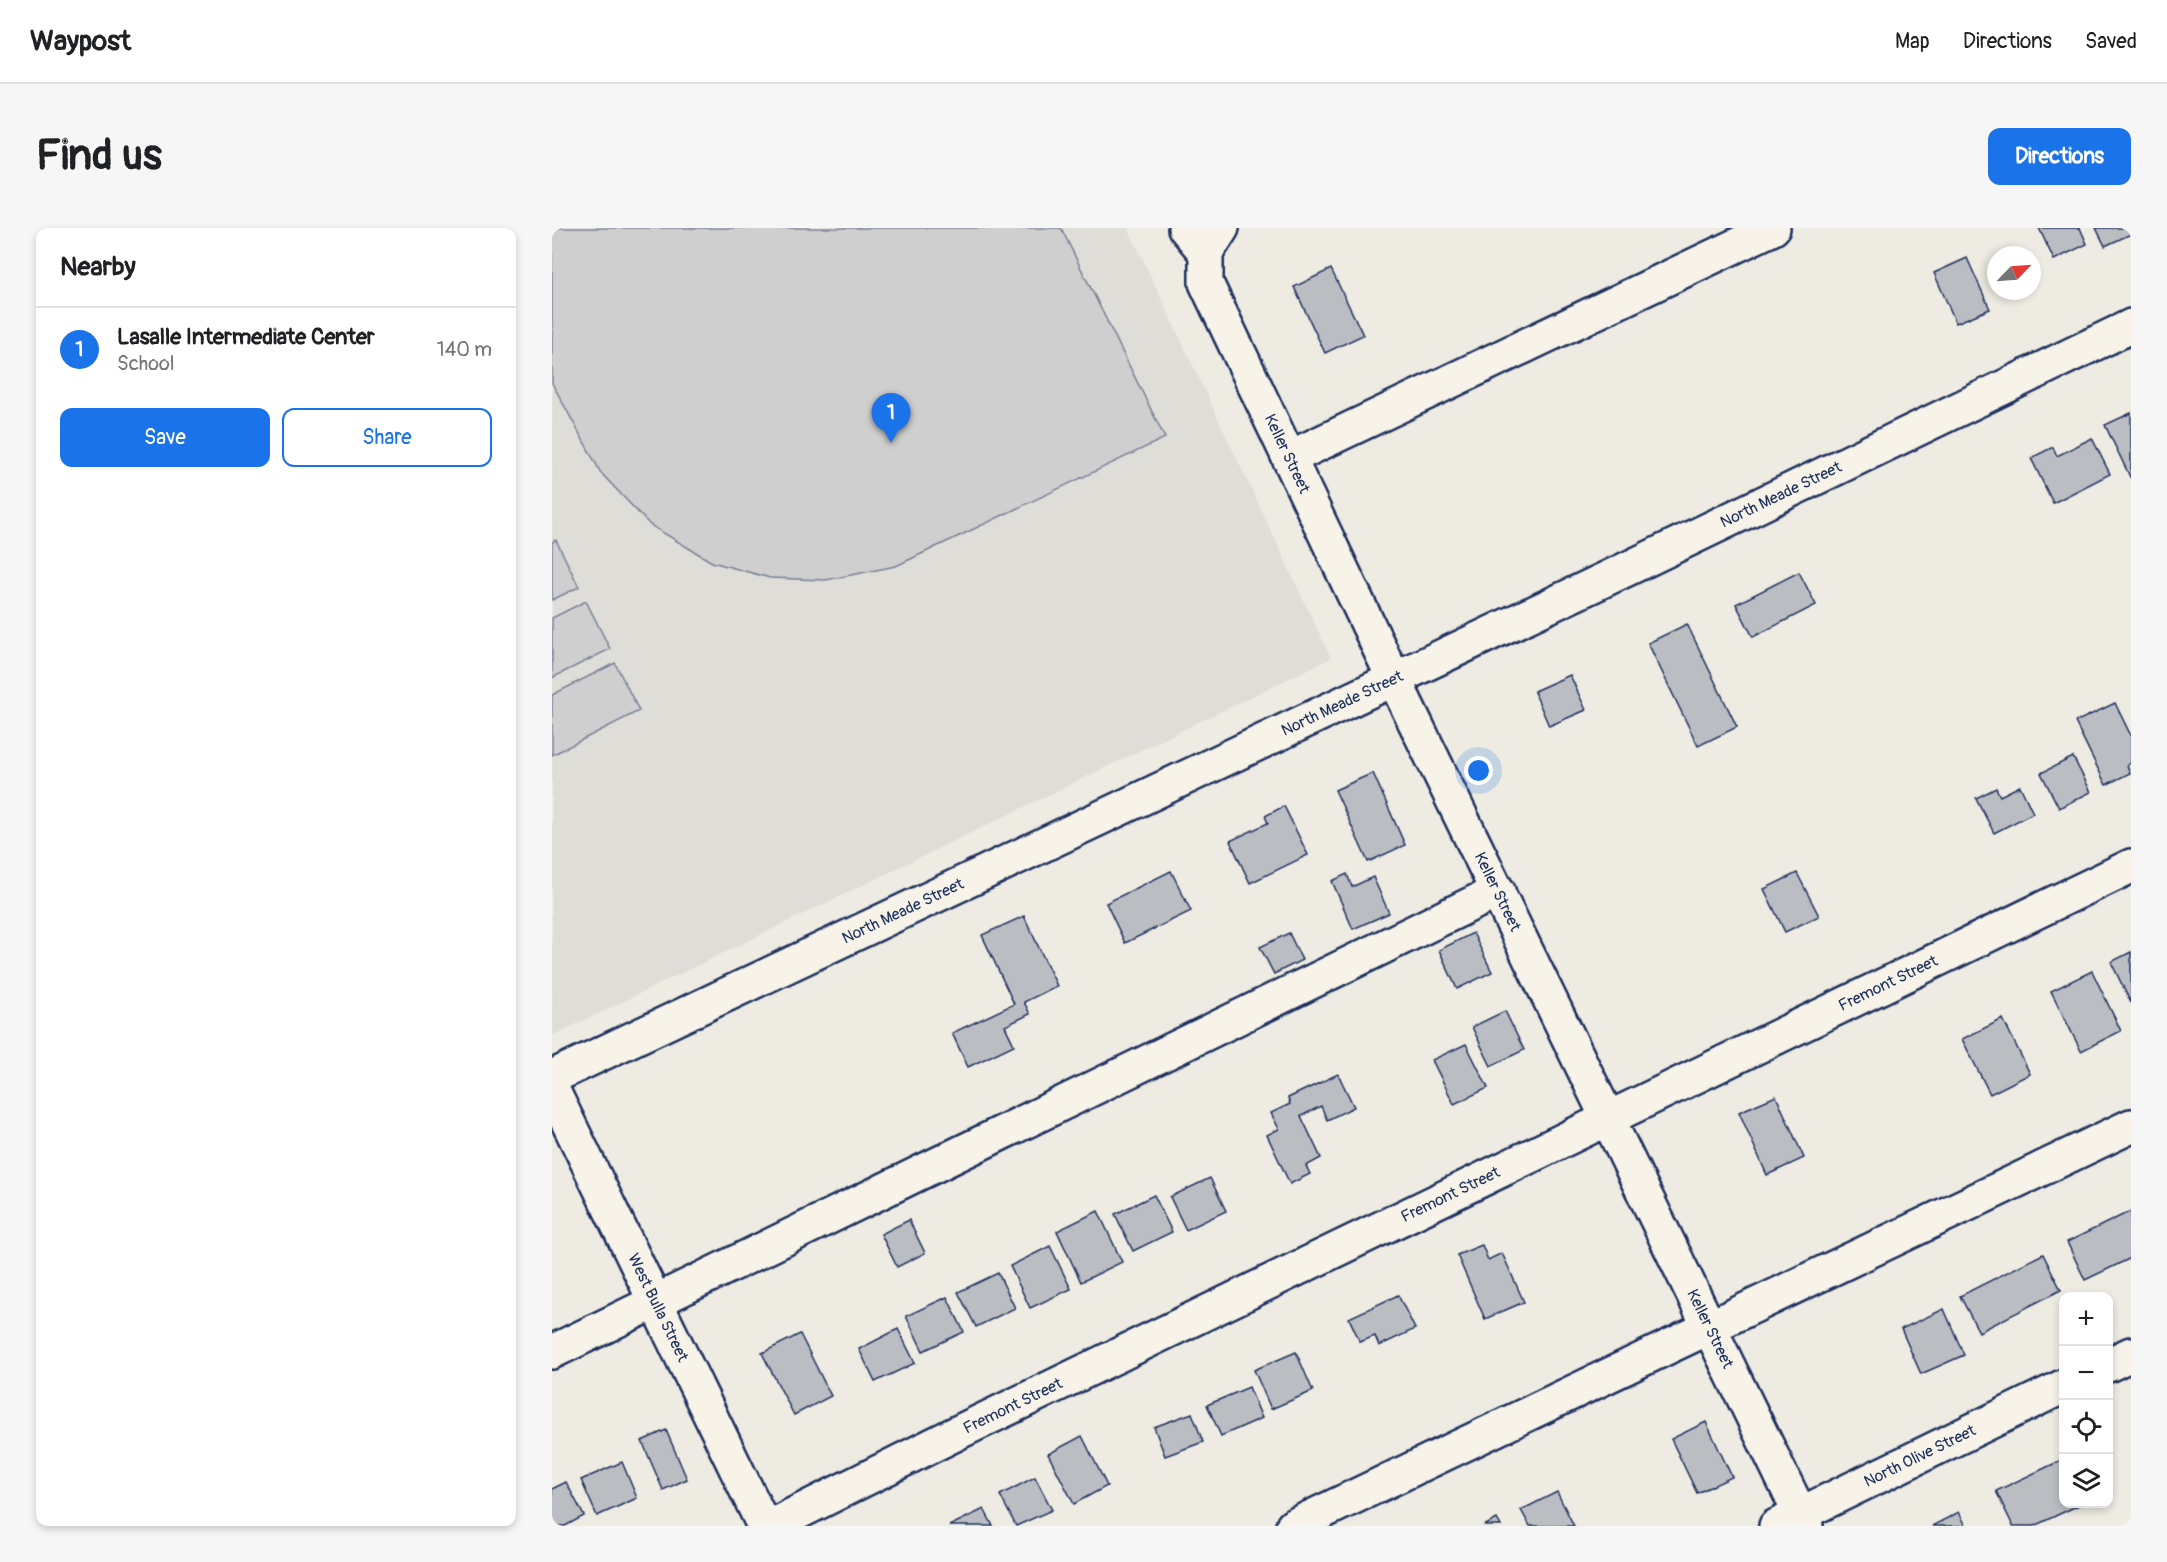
<!DOCTYPE html>
<html lang="en">
<head>
<meta charset="utf-8">
<style>
  body { margin:0; font-family:Pangolin,sans-serif; background:#f6f6f6; color:#202124 }
  .controls { position:absolute; right:18px; bottom:18px; display:grid; overflow:hidden; border-radius:12px; box-shadow:0 3px 9px #0003 }
  .controls button { width:54px; height:54px; display:grid; place-items:center; padding:0; border:0; border-bottom:2px solid #e0e0e0; background:#fff; color:#202124; font:30px sans-serif }
  .compass { position:absolute; left:1435px; top:18px; width:54px; height:54px; border-radius:50%; background:#fff; box-shadow:0 3px 9px #0003; rotate:65deg }
  .you { position:absolute; left:927px; top:543px; width:21px; height:21px; margin:-15px; border:4px solid #fff; border-radius:50%; background:#1a73e8; box-shadow:0 0 0 9px #1a73e833 }
  .badge { display:grid; place-items:center; width:39px; height:39px; border-radius:50%; background:#1a73e8; color:#fff; font-size:20px; font-weight:700 }
  .pin { position:absolute; translate:-50% -50px; filter:drop-shadow(0 2px 3px #0008) }
  .pin::after { content:''; position:absolute; top:32px; width:21px; height:18px; background:inherit; clip-path:polygon(0 0,100% 0,50% 100%) }
  .list { margin:0; padding:0; list-style:none }
  h2 { display:flex; justify-content:space-between; align-items:center; height:78px; margin:0; padding:0 24px; font-size:26px }
  h2 small { font-size:20px; font-weight:400; color:#757577 }
  .list li { display:grid; grid-template-columns:39px 1fr auto; gap:18px; align-items:center; box-sizing:border-box; height:84px; padding:0 24px; border-top:2px solid #e0e0e0 }
  .list b { display:block; font-size:22px; white-space:nowrap }
  .list p { margin:0; font-size:20px; white-space:nowrap; color:#757577 }
  .list em { font-size:20px; font-style:normal; color:#757577 }
  .actions { display:flex; gap:12px; padding:18px 24px }
  .actions a { flex:1; padding:14px 0; border:2px solid #1a73e8; border-radius:12px; text-align:center; font-size:21px; color:#1a73e8 }
  .actions .main { background:#1a73e8; color:#fff }
  .icon { flex:none; width:33px; height:33px; fill:none; stroke:currentColor; stroke-width:2; stroke-linecap:round; stroke-linejoin:round }
  .map { position:relative; flex:none; width:1579px; height:1298px; overflow:hidden; border-radius:12px }
  header { display:flex; align-items:center; gap:36px; box-sizing:border-box; height:84px; padding:0 30px; background:#fff; border-bottom:2px solid #e0e0e0 }
  header strong { font-size:28px }
  nav { display:flex; gap:33px; margin-inline-start:auto; font-size:21px }
  .intro { display:flex; align-items:center; justify-content:space-between; box-sizing:border-box; height:144px; padding:0 36px }
  h1 { margin:0; font-size:42px }
  .button { padding:15px 27px; border-radius:12px; background:#1a73e8; color:#fff; font-size:21px; font-weight:700 }
  main { display:flex; gap:36px; padding:0 36px }
  aside { flex:1; background:#fff; border-radius:12px; box-shadow:0 3px 9px #0003 }
  .map>svg:first-child { display:block }
  .built { fill:#deddd8 }
  .green { fill:#cfcfcf; stroke:#757f96; stroke-width:1.5 }
  .building { fill:#babdc2; stroke:#1b2f5e; stroke-width:1.5 }
  .lines { fill:none; stroke-linecap:round; stroke-linejoin:round }
  .minor-casing { stroke:#1b2f5e; stroke-width:38 }
  .minor { stroke:#f7f3e8; stroke-width:33 }
  .labels { text-anchor:middle; dominant-baseline:central; stroke-width:5; stroke-linejoin:round; paint-order:stroke }
  .street-label { font-size:16px; fill:#1b2f5e; stroke:#f7f3e8 }
</style>
</head>
<body>
<header>
<strong>Waypost</strong>
<nav><a>Map</a><a>Directions</a><a>Saved</a></nav>
</header>
<div class="intro"><h1>Find us</h1><a class="button">Directions</a></div>
<main>
<aside>
<h2>Nearby<small></small></h2>
<ul class="list">
<li><span class="badge">1</span><div><b>Lasalle Intermediate Center</b><p>School</p></div><em>140 m</em></li>
</ul>
<div class="actions"><a class="main">Save</a><a>Share</a></div>
</aside>
<div class="map">
<svg width="1579" height="1298" viewBox="0 0 1579 1298">
  <rect width="100%" height="100%" fill="#eeebe2"/>
  <filter id="ink" filterUnits="userSpaceOnUse"><feTurbulence type="fractalNoise" baseFrequency=".0167" numOctaves="2"/><feDisplacementMap in="SourceGraphic" scale="12" xChannelSelector="R" yChannelSelector="G"/><feConvolveMatrix kernelMatrix="1 2 1 2 8 2 1 2 1" color-interpolation-filters="sRGB"/></filter>
  <g filter="url(#ink)">
    <polygon class="built" points="0,0 576,0 779,430 0,808"/>
    <g class="green">
      <polygon points="0,0 509,0 613,210 344,338 274,352 218,350 160,334 98,297 49,245 0,155"/>
      <polygon points="4,312 27,359 0,372 0,314"/>
      <polygon points="34,373 58,421 0,450 0,390"/>
      <polygon points="63,435 87,483 0,527 0,467"/>
    </g>
    <g class="building">
      <polygon points="1487,0 1528,0 1535,16 1502,32"/>
      <polygon points="1544,0 1579,0 1579,6 1553,18"/>
      <polygon points="1415,30 1438,81 1404,95 1382,45"/>
      <polygon points="779,41 811,107 773,125 742,59"/>
      <polygon points="1579,185 1579,251 1553,197"/>
      <polygon points="1540,210 1558,246 1501,275 1479,230 1501,219 1505,228"/>
      <polygon points="1247,344 1264,377 1201,409 1184,376"/>
      <polygon points="1135,396 1185,499 1146,518 1096,415"/>
      <polygon points="1018,447 1034,482 997,498 982,463"/>
      <polygon points="1563,475 1579,508 1579,535 1575,537 1578,545 1554,557 1523,494"/>
      <polygon points="1521,529 1539,564 1507,580 1489,545"/>
      <polygon points="821,545 853,617 816,634 783,562"/>
      <polygon points="1468,558 1481,585 1442,605 1424,570 1444,560 1448,568"/>
      <polygon points="732,578 756,627 698,655 678,613 716,595 713,588"/>
      <polygon points="619,643 639,683 573,715 554,675"/>
      <polygon points="1245,645 1267,688 1233,704 1212,661"/>
      <polygon points="795,646 800,659 821,649 837,685 801,701 780,653"/>
      <polygon points="472,688 505,758 472,774 478,786 453,798 462,817 416,839 400,805 462,776 430,707"/>
      <polygon points="737,705 750,732 722,746 708,719"/>
      <polygon points="921,705 940,744 905,761 887,722"/>
      <polygon points="1579,724 1579,775 1559,734"/>
      <polygon points="1540,743 1569,803 1529,823 1499,763"/>
      <polygon points="953,783 972,822 939,838 920,799"/>
      <polygon points="1451,791 1478,846 1438,866 1410,811"/>
      <polygon points="914,816 936,860 902,876 880,832"/>
      <polygon points="786,846 802,879 775,892 769,878 749,888 769,930 754,938 758,946 738,956 715,907 727,901 719,885 738,876 736,870"/>
      <polygon points="1224,868 1252,930 1215,947 1187,884"/>
      <polygon points="658,950 674,983 634,1002 618,969"/>
      <polygon points="602,967 620,1004 581,1023 563,986"/>
      <polygon points="546,983 570,1034 529,1054 505,1003"/>
      <polygon points="1579,983 1579,1030 1533,1052 1515,1014"/>
      <polygon points="357,992 373,1025 345,1039 329,1006"/>
      <polygon points="930,1017 936,1032 950,1025 972,1074 933,1091 905,1027"/>
      <polygon points="498,1018 519,1061 478,1080 458,1038"/>
      <polygon points="1491,1026 1509,1062 1427,1104 1408,1068"/>
      <polygon points="446,1045 463,1080 424,1099 406,1064"/>
      <polygon points="846,1067 863,1101 827,1118 823,1108 808,1114 797,1090"/>
      <polygon points="395,1069 412,1104 371,1123 354,1088"/>
      <polygon points="1392,1081 1412,1127 1369,1146 1349,1101"/>
      <polygon points="346,1101 363,1135 323,1154 307,1121"/>
      <polygon points="248,1106 279,1168 242,1187 210,1125"/>
      <polygon points="744,1124 761,1163 719,1181 702,1142"/>
      <polygon points="697,1159 710,1190 669,1208 655,1177"/>
      <polygon points="640,1185 651,1214 613,1228 602,1199"/>
      <polygon points="1154,1194 1180,1249 1145,1265 1119,1211"/>
      <polygon points="114,1202 135,1251 111,1262 90,1213"/>
      <polygon points="530,1208 555,1258 522,1276 496,1226"/>
      <polygon points="1512,1231 1512,1276 1529,1276 1482,1298 1461,1298 1444,1263"/>
      <polygon points="70,1234 85,1270 45,1288 29,1252"/>
      <polygon points="483,1249 500,1282 464,1298 448,1267"/>
      <polygon points="14,1254 32,1288 13,1298 0,1298 0,1261"/>
      <polygon points="1005,1264 1022,1298 978,1298 969,1282"/>
      <polygon points="432,1281 441,1298 397,1298"/>
      <polygon points="1407,1284 1414,1298 1380,1298"/>
      <polygon points="945,1291 949,1298 932,1298"/>
    </g>
    <g class="lines">
      <defs>
        <g id="minor">
          <polyline points="633,0 654,25"/>
          <path id="s1" d="M654 25V55L841 449 1254 1298"/>
          <polyline points="654,25 670,0"/>
          <polyline points="737,230 1221,0"/>
          <path id="s2" d="M0 849 1077 340 1579 98"/>
          <path id="s3" d="M0 861 212 1298"/>
          <polyline points="0,1124 946,663"/>
          <polyline points="1556,1137 1579,1126"/>
          <path id="s4" d="M219 1298 409 1203 1579 638"/>
          <polyline points="741,1298 1579,898"/>
          <path id="s5" d="M1224 1298 1512 1158"/>
        </g>
      </defs>
      <use href="#minor" class="minor-casing"/>
      <use href="#minor" class="minor"/>
    </g>
  </g>
  <g class="labels">
    <g class="street-label">
      <text stroke="none"><textPath href="#s1" startOffset="219">Keller Street</textPath></text>
      <text stroke="none"><textPath href="#s2" startOffset="1360">North Meade Street</textPath></text>
      <text stroke="none"><textPath href="#s2" startOffset="874">North Meade Street</textPath></text>
      <text stroke="none"><textPath href="#s1" startOffset="705">Keller Street</textPath></text>
      <text stroke="none"><textPath href="#s2" startOffset="388">North Meade Street</textPath></text>
      <text stroke="none"><textPath href="#s4" startOffset="1242">Fremont Street</textPath></text>
      <text stroke="none"><textPath href="#s4" startOffset="756">Fremont Street</textPath></text>
      <text stroke="none"><textPath href="#s3" startOffset="243">West Bulla Street</textPath></text>
      <text stroke="none"><textPath href="#s1" startOffset="1191">Keller Street</textPath></text>
      <text stroke="none"><textPath href="#s4" startOffset="270">Fremont Street</textPath></text>
      <text stroke="none"><textPath href="#s5" startOffset="160">North Olive Street</textPath></text>
    </g>
  </g>
</svg>
<div class="controls">
<button>+</button>
<button>−</button>
<button><svg class="icon" aria-label="locate" viewBox="0 0 24 24"><circle cx="12" cy="12" r="6"/><path d="M12 2v4M12 18v4M2 12h4M18 12h4"/></svg></button>
<button><svg class="icon" aria-label="layers" viewBox="0 0 24 24"><path d="M12 4l9 5-9 5-9-5zM3 14l9 5 9-5"/></svg></button>
</div>
<svg class="compass" viewBox="-18 -18 36 36"><path d="M0-13l5 13h-10z" fill="#e53935"/><path d="M0 13l5-13h-10z" fill="#757577"/></svg>
<div class="you"></div>
<div class="pin badge" style="left:339px;top:215px">1</div>
</div>
</main>
</body>
</html>
